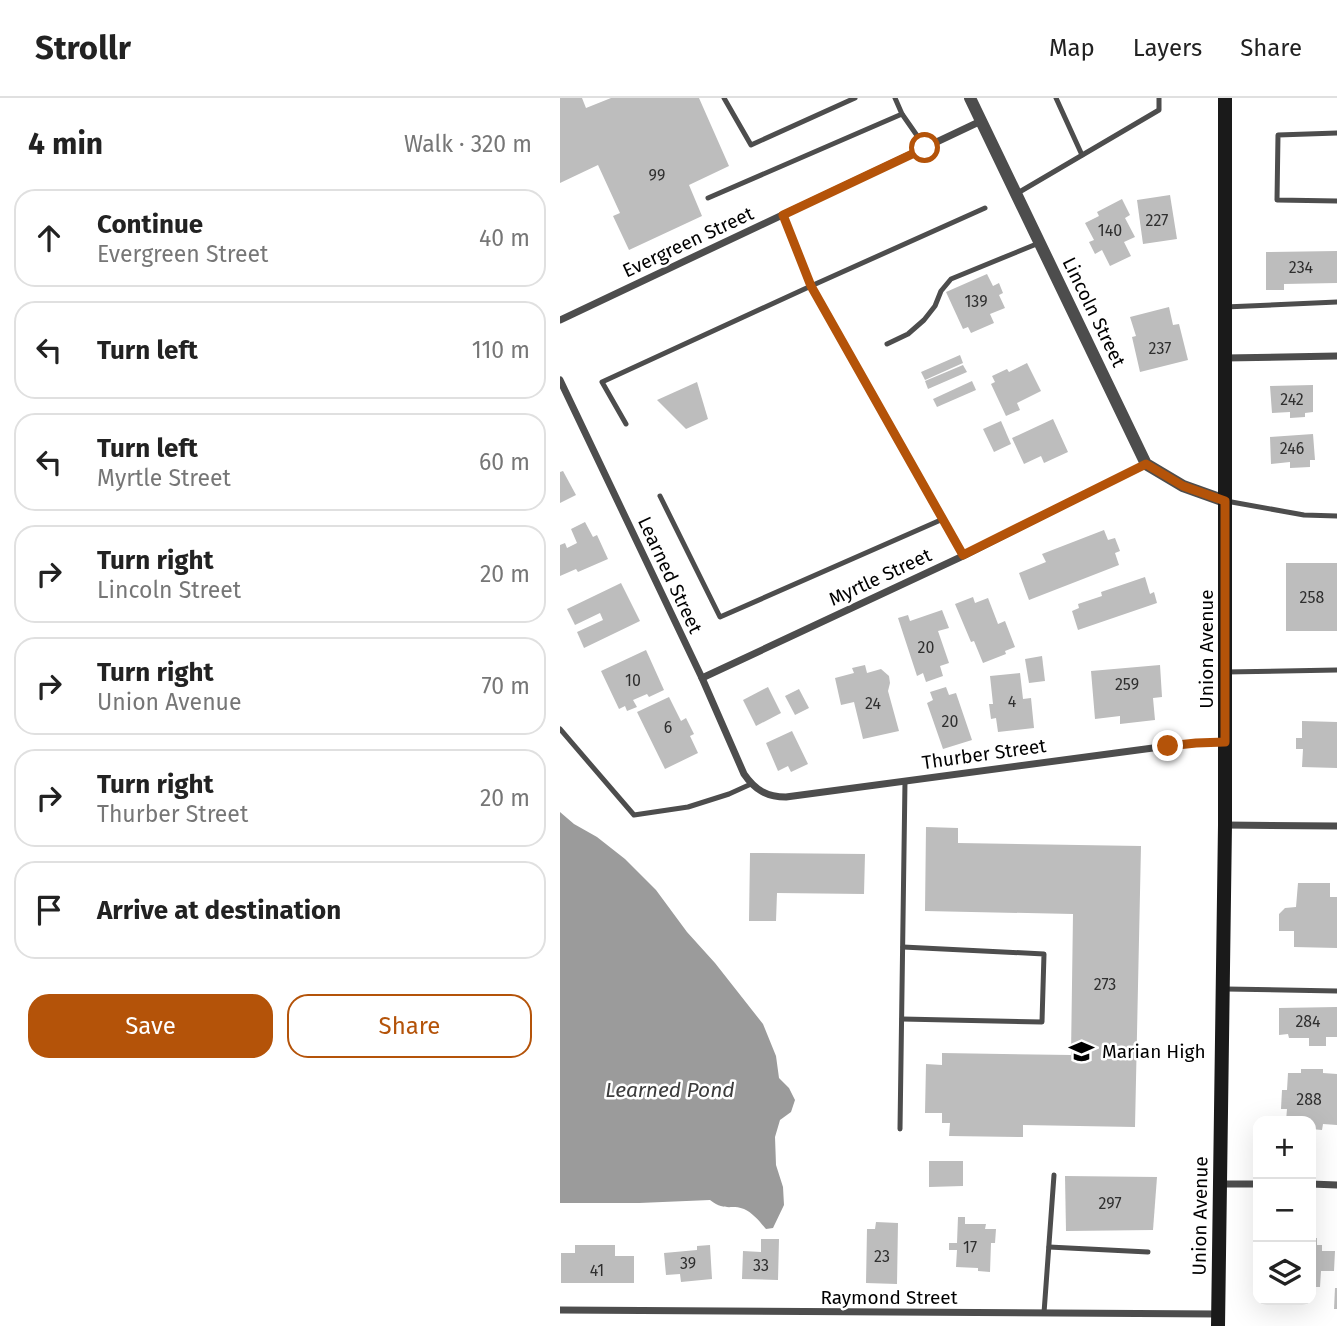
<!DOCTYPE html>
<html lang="en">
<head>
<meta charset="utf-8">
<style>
  body { margin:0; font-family:"Fira Sans",sans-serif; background:#f2f2f2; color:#222 }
  .controls { position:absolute; right:21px; bottom:21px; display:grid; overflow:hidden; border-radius:14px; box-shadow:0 7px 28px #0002 }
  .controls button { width:63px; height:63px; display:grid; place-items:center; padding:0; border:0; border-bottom:2px solid #e0e0e0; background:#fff; color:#222; font:35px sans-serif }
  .stop { position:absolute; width:21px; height:21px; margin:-16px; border:5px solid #b45309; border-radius:50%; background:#fff }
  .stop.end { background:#b45309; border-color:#fff; box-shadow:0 2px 7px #0008 }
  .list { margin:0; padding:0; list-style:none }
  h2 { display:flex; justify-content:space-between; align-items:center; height:91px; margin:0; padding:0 28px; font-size:30px }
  h2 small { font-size:23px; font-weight:400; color:#767676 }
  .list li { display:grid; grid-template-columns:46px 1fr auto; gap:21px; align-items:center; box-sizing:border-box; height:98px; margin:0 14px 14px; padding:0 14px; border:2px solid #e0e0e0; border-radius:21px }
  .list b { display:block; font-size:26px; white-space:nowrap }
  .list p { margin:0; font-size:23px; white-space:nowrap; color:#767676 }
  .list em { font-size:23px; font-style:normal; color:#767676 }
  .actions { display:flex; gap:14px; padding:21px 28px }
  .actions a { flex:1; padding:16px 0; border:2px solid #b45309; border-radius:21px; text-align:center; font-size:24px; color:#b45309 }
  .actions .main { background:#b45309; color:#fff }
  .icon { flex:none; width:38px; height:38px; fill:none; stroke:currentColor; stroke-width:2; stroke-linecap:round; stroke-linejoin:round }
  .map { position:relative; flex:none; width:777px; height:1228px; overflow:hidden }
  header { display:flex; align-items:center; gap:42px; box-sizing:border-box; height:98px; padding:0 35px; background:#fff; border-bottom:2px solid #e0e0e0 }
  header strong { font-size:33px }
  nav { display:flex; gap:38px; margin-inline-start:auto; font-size:24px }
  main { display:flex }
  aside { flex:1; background:#fff }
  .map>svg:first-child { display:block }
  .water { fill:#9b9b9b }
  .building { fill:#bdbdbd }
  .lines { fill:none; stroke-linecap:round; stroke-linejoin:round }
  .service { stroke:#4d4d4d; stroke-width:5 }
  .minor { stroke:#4d4d4d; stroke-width:7 }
  .tertiary { stroke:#4d4d4d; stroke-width:12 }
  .secondary { stroke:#1a1a1a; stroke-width:14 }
  .route { stroke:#b45309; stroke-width:9 }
  .labels { text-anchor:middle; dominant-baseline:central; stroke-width:5; stroke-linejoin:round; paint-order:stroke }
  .number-label { font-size:16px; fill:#2f2f2f }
  .street-label { font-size:19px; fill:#000; stroke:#fff }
  .poi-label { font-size:19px; fill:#000; stroke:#fff; text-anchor:start }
  .water-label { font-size:21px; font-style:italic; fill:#3c3c3c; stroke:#fff }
</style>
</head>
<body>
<header>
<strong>Strollr</strong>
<nav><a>Map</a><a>Layers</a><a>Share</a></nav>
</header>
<main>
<aside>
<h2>4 min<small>Walk · 320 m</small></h2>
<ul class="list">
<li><svg class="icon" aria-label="ahead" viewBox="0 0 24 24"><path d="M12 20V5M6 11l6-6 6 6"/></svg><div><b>Continue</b><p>Evergreen Street</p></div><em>40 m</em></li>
<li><svg class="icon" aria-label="left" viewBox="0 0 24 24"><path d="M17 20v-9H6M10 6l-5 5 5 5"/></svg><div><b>Turn left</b></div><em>110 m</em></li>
<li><svg class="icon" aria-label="left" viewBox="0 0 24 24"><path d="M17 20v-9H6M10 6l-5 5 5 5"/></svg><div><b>Turn left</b><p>Myrtle Street</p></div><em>60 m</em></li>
<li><svg class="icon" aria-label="right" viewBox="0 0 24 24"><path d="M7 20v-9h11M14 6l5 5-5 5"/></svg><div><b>Turn right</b><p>Lincoln Street</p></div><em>20 m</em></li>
<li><svg class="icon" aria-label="right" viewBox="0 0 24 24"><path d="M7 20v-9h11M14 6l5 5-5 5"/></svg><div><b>Turn right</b><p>Union Avenue</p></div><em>70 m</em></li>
<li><svg class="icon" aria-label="right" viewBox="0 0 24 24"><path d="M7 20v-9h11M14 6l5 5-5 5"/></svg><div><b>Turn right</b><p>Thurber Street</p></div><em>20 m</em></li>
<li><svg class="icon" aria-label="arrive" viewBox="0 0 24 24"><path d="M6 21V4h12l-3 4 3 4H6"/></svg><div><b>Arrive at destination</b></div></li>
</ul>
<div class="actions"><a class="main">Save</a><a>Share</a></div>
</aside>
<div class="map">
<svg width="777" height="1228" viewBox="0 0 777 1228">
  <rect width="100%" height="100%" fill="#fff"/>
  <path class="water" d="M0 714 14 726 37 739 65 761 96 792 127 834 155 865 203 926 216 958 219 980 229 990 235 1002 231 1014 220 1022 215 1039 216 1067 223 1089 224 1107 213 1130 206 1131C200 1124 193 1115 184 1111 170 1106 166 1114 150 1102L79 1105H0Z"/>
  <g class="building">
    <polygon points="0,0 22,0 26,10 51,0 139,0 169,68 129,87 142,118 69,152 53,118 60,115 38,67 0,85"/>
    <polygon points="610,97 617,141 583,146 577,102"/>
    <polygon points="562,101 570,117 565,120 575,139 564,144 571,158 550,168 542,152 535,156 529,144 534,142 525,125 539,118 537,114"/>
    <polygon points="777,153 777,185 724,186 724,192 706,192 706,154"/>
    <polygon points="427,176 433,188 439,185 443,195 439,197 445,210 430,216 434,225 411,235 408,229 403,231 386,194"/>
    <polygon points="609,209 613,227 619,226 628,262 580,274 572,239 576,238 570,219"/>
    <polygon points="400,257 403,265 365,282 361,274"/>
    <polygon points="467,265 481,293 457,305 460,312 446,318 431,286 435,284 432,278 447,271 449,274"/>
    <polygon points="403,267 407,274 368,291 365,283"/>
    <polygon points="412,283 416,292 377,309 373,301"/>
    <polygon points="137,284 148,321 126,331 97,302"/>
    <polygon points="753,287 753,314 745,315 745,319 730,320 730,314 712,315 710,288"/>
    <polygon points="493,321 508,354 484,365 481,358 464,366 452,340"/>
    <polygon points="441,323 451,346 434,354 423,331"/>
    <polygon points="753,336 755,362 750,362 750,369 730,370 730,364 711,366 710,339"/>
    <polygon points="3,373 16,397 0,405 0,374"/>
    <polygon points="25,424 33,439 37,437 48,461 18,474 16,471 0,478 0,447 5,445 7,450 17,445 11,431"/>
    <polygon points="544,432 548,442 555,440 560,453 555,455 559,467 469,502 459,475 486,464 482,456"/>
    <rect x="726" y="465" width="51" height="68"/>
    <polygon points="585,479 590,496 594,494 597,505 518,532 512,513 519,510 518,506 542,498 541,494"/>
    <polygon points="61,485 80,523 24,550 17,534 43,522 40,515 15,527 7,511"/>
    <polygon points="413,499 415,505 428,500 438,526 445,523 455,549 445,553 446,556 423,565 414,543 411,544 395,506"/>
    <polygon points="382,512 389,530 378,533 389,565 380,568 383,578 366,584 363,575 357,578 338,520 348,517 350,523"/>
    <polygon points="86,552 104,592 89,599 87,596 73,602 77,609 67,613 65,608 59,611 41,573"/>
    <polygon points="482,558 485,583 469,585 465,561"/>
    <polygon points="305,567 307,575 321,571 329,578 330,585 328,593 339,633 303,641 294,604 281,607 275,580 294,575 292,570"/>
    <polygon points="600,567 602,599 593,600 595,622 560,626 560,618 535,621 531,573"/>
    <polygon points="460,575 463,601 471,600 474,630 438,634 436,620 431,621 429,606 433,606 430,578"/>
    <polygon points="208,589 221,615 196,628 183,602"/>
    <polygon points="386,589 389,597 396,595 412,642 383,651 367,605 373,602 370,594"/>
    <polygon points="239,591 249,610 235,617 225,598"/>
    <polygon points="109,599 121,623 126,620 134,636 130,638 138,655 105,671 77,614"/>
    <polygon points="742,623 777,624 777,670 742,669 743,651 736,651 736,640 742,640"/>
    <polygon points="232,633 248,666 231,674 228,668 218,673 206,645"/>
    <polygon points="366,729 398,730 398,745 581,748 575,1029 463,1027 463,1039 389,1038 390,1025 382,1025 382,1015 365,1015 366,966 382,967 382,955 511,957 513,816 365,813"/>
    <polygon points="190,755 305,756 304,796 217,795 216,823 189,823"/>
    <polygon points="738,785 770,785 770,799 777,799 777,850 734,849 734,833 719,833 719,816 725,810 736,809"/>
    <polygon points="777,909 777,939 766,939 766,948 749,948 749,940 729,940 728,936 719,937 719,910"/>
    <polygon points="741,971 763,971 763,975 777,976 777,1027 763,1026 762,1032 751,1031 751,1023 726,1023 727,1011 721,1011 722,992 727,992 728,975 741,975"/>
    <polygon points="369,1063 403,1063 403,1088 369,1089"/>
    <polygon points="505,1078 597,1079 593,1132 506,1133"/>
    <polygon points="398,1119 405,1119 405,1126 426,1126 425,1131 436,1131 435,1145 431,1145 430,1174 418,1173 418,1170 396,1169 397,1152 389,1152 389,1145 397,1145"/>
    <polygon points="316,1124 338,1125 337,1186 306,1185 307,1131 315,1131"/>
    <polygon points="751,1140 757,1140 757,1147 762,1147 762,1153 775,1153 774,1173 761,1173 760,1189 751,1189"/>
    <polygon points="201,1141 219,1141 218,1182 182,1181 183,1153 201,1154"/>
    <polygon points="15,1147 55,1147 55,1158 74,1158 74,1185 1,1185 1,1155 15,1155"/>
    <polygon points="150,1147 152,1181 121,1184 120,1176 106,1177 104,1155 137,1152 137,1148"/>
    <polygon points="775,1190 777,1190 777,1211 774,1211"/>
  </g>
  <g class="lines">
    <g class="service">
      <polyline points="164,0 191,47 295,0"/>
      <polyline points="335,0 342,16 365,49"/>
      <polyline points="496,0 522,57"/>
      <polyline points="777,35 718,37 717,102 777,103"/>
      <polyline points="456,96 599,12 599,0"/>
      <polyline points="148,100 342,16"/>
      <polyline points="223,117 251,188 425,110"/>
      <polyline points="665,209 777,204"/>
      <polyline points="327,246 348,236 364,222 375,208 381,193 391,181 479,145"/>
      <polyline points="66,326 42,284 251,188 403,458"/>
      <polyline points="100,398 160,519 383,421"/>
      <polyline points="666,403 744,417 777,418"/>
      <polyline points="665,574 777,572"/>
      <polyline points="0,631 74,717 128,709 169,696 191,686"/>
      <polyline points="666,891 777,893"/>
      <polyline points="342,921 482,924 484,856 343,849"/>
      <polyline points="340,1031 345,683"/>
      <polyline points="489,1149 588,1154"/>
      <polyline points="484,1215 494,1077"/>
    </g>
    <g class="minor">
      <polyline points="0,222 421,23"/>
      <polyline points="665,260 777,258"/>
      <path d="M0 282 142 580 184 676C195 692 207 699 226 699L608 648 636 645 665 644"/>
      <polyline points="142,580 403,458 586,366"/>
      <polyline points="665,727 777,728"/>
      <polyline points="660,1086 698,1086"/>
      <polyline points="751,1086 777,1087"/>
      <polyline points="0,1212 658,1216"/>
    </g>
    <polyline class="tertiary" points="410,0 586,366 623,388 665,403"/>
    <polyline class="secondary" points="658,1228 665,727 665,0"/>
  </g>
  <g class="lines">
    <polyline class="route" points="365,50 223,117 251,188 403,457 586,366 623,388 665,403 665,644 636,645 608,648"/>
  </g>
  <defs>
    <symbol id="school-bare" viewBox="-9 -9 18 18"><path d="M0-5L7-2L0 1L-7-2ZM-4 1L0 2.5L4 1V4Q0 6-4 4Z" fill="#000" stroke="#fff" stroke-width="2.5" paint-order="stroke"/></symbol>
  </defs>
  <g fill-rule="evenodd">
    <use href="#school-bare" x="504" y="936" width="35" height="35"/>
  </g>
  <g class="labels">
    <g class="number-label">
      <text x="97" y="77">99</text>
      <text x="597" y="122">227</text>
      <text x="550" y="132">140</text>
      <text x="741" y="169">234</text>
      <text x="416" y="203">139</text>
      <text x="600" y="250">237</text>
      <text x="732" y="301">242</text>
      <text x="732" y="350">246</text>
      <text x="752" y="499">258</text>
      <text x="366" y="549">20</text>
      <text x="73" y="582">10</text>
      <text x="567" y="586">259</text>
      <text x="452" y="603">4</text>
      <text x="313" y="605">24</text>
      <text x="390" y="623">20</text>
      <text x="108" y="629">6</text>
      <text x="545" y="886">273</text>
      <text x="748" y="923">284</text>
      <text x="749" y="1001">288</text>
      <text x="550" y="1105">297</text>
      <text x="410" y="1149">17</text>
      <text x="322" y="1158">23</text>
      <text x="128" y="1165">39</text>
      <text x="201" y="1167">33</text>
      <text x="37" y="1172">41</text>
    </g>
    <g class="street-label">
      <text transform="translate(128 144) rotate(-25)">Evergreen Street</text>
      <text transform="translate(534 214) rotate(64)">Lincoln Street</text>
      <text transform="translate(110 477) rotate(65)">Learned Street</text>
      <text transform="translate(320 479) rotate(-25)">Myrtle Street</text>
      <text transform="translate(646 551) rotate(-90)">Union Avenue</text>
      <text transform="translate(424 656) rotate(-8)">Thurber Street</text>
      <text transform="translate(640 1118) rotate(-89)">Union Avenue</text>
      <text x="329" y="1199">Raymond Street</text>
    </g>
    <g class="poi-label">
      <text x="542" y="953">Marian High</text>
    </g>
    <g class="water-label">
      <text x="110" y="992">Learned Pond</text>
    </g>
  </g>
</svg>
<div class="controls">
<button>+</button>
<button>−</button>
<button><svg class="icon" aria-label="layers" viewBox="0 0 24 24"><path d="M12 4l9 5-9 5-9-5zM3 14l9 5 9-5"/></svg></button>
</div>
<div class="stop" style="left:365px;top:50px"></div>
<div class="stop end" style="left:608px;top:648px"></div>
</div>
</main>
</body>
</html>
